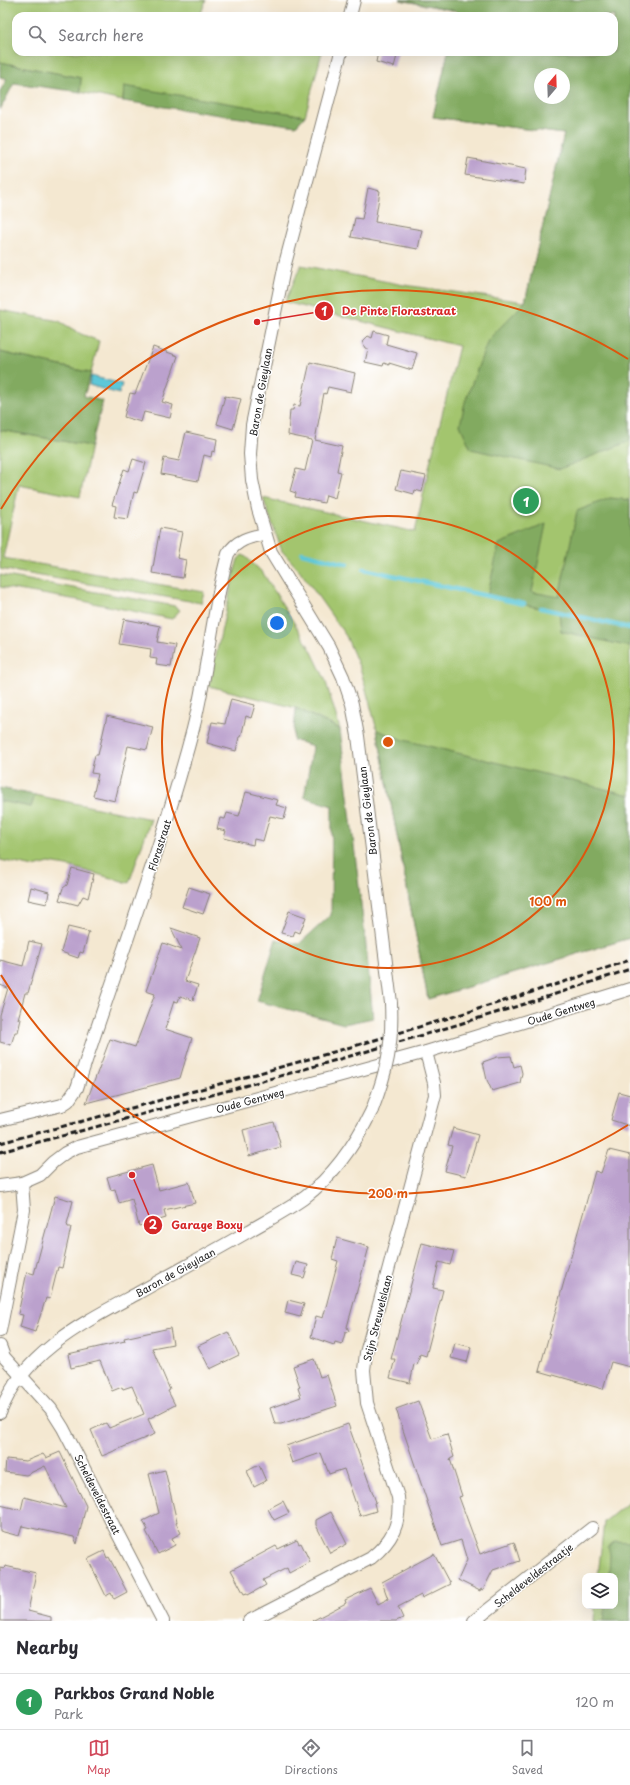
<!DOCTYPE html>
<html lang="en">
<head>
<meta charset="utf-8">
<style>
  body { margin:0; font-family:"Playpen Sans",sans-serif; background:#f2f2f3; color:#2b2b33 }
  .controls { position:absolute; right:12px; bottom:12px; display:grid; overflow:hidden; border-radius:8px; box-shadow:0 4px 16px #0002 }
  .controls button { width:36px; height:36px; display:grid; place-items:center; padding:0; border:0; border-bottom:1px solid #e1e1e2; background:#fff; color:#2b2b33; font:20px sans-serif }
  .compass { position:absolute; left:534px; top:68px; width:36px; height:36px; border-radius:50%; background:#fff; box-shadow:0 4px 16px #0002; rotate:19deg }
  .you { position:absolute; left:277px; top:623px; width:14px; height:14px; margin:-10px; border:3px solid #fff; border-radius:50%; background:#1a73e8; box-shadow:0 0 0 6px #1a73e833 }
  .badge { display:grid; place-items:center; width:26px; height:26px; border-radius:50%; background:#d1495b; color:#fff; font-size:13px; font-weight:700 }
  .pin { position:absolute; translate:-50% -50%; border:2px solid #fff; box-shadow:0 1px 4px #0006 }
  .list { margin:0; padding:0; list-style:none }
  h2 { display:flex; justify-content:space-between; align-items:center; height:52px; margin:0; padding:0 16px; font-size:17px }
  h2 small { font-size:13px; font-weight:400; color:#7c7c81 }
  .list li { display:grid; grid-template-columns:26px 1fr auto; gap:12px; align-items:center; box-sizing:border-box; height:56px; padding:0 16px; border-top:1px solid #e1e1e2 }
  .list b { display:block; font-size:15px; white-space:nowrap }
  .list p { margin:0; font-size:13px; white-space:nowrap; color:#7c7c81 }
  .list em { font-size:13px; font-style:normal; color:#7c7c81 }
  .icon { flex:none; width:22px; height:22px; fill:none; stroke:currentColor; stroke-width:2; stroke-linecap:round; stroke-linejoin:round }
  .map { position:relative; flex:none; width:630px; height:1621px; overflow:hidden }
  .search { position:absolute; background:#fff; box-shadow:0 4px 16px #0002; left:12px; right:12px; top:12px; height:44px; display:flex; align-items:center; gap:10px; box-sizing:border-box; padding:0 14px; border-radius:12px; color:#7c7c81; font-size:15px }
  .sheet { height:108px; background:#fff }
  nav { display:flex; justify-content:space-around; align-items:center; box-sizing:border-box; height:56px; border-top:1px solid #e1e1e2; background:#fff; font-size:11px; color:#7c7c81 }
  nav a { display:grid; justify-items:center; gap:2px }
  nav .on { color:#d1495b }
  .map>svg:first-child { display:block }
  .green { fill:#a3c56e; stroke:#607045; fill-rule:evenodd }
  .forest { fill:#82aa61; stroke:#4f633e; fill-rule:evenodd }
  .water { fill:#5dc7d8; stroke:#3c727a }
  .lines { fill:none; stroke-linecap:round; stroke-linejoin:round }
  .stream { stroke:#5dc7d8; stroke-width:4.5 }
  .building { fill:#bba1cd }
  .street-casing { stroke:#888276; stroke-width:14 }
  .street { stroke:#fff; stroke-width:12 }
  .rail { stroke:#1c1c1c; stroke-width:3; stroke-dasharray:6 3; stroke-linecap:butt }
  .street-bridge-casing { stroke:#888276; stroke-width:14; stroke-linecap:butt }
  .street-bridge { stroke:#fff; stroke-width:12 }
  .ring { fill:none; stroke:#de560d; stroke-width:2 }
  .labels { text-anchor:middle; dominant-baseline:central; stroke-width:3; stroke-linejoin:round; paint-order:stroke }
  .street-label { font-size:10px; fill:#1c1c1c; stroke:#fff }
  .centre { fill:#de560d; stroke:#fff; stroke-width:2 }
  .ring-label { font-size:12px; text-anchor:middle; font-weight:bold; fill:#de560d; stroke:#fff; stroke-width:3; stroke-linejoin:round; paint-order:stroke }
  .leader { fill:none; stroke:#d62828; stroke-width:1.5 }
  .callout-dot { fill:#d62828; stroke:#fff; stroke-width:1.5 }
  .mark-label { font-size:12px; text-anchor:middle; font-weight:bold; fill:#fff }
  .callout-label { font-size:11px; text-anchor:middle; font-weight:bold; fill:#d62828; stroke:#fff; stroke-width:3; stroke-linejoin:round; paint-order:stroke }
</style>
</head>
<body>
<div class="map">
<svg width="630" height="1621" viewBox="0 0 630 1621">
  <rect width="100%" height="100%" fill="#fff"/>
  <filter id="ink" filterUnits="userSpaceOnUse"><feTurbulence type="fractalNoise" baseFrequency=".025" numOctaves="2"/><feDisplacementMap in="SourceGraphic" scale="8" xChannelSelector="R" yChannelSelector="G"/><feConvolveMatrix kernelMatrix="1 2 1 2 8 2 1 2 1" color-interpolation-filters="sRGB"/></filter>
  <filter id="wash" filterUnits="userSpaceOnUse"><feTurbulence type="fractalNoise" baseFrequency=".012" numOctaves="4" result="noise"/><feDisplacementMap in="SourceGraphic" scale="16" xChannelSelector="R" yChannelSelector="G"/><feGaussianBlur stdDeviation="0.9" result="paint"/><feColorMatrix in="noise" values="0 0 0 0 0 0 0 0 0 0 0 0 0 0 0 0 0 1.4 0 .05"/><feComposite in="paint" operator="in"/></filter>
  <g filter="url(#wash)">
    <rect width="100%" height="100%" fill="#f4e8d1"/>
    <g class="green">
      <polygon points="0,0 206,0 201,13 216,16 16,16 16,52 322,52 305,116 124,87 123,101 80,92 81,78 0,62"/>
      <path d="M400 0H630V938L428 999 377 730 361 671 346 636 300 571 282 551 263 498 415 532 430 463 459 346 285 302 301 265 404 285 525 302 564 134 433 117 448 52H614V16H456L457 11ZM540 74H564V98H540Z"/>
      <polygon points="0,310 59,321 81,334 99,341 91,373 0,352"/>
      <polygon points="0,430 91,446 80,497 19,485 3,558 204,592 201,603 0,569"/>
      <polygon points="242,555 245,556 263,573 311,650 325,679 340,729 296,708 209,686 235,570 238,559"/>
      <polygon points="0,575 175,606 180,610 172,619 78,600 0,587"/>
      <polygon points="35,795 151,819 129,883 72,867 49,863 34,867 0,860 0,801 31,807"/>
      <polygon points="630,1501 630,1621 594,1621 595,1606 615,1606 615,1576 598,1576 604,1522"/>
    </g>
    <g class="forest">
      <path d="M400 0H630V441L560 469 471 449 460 425 465 402 488 340 525 302 564 134 433 117 448 52H614V16H456L457 11ZM540 74H564V98H540Z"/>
      <polygon points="0,62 81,78 80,92 14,83 0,110 0,91 7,79 0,77"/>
      <polygon points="124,86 305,116 296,126 123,101"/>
      <polygon points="0,352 91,373 84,396 103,401 91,446 0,430"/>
      <polygon points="610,498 630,500 630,647 561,631 559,612 487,597 499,544 546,524 532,592 559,597 577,511"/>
      <polygon points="296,708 340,729 366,945 373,1018 344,1024 257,1001 276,939 299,944 331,915 332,806 304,797 313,746 293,740"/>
      <polygon points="377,730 404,740 630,795 630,938 428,999"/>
      <polygon points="0,788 35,795 31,807 0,801"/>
      <polygon points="615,1541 630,1542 630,1621 604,1621 606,1606 615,1606 615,1576 609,1576 610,1554 608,1547"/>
    </g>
    <polygon class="water" points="91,376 122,384 119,394 89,385"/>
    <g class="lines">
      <g class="stream">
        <polyline points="302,553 347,564"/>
        <polyline points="364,569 524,604"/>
        <polyline points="541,608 630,628"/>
      </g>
    </g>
    <g id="blocks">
      <g class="building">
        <polygon points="378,52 398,52 394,67 376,62"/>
        <polygon points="468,158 526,169 524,184 465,175"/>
        <polygon points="368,188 380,191 375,222 422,230 418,249 351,237 355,218 362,219"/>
        <polygon points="374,331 388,335 386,344 417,353 412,370 389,363 389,365 384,363 383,366 365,362 368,349 365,348 363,344 364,340 368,336 372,338"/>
        <polygon points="153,347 178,356 162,402 173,405 170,418 144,412 141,422 124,417 130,393 135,394"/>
        <polygon points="310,362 355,373 351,392 328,387 326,394 324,393 315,440 342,446 337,471 341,472 335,498 326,495 324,503 295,497 296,493 290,491 296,469 305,471 312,440 288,435 290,410 293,410 294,405 300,406"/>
        <polygon points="225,396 241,399 233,429 217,424"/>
        <polygon points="186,432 217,439 215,452 212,451 211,457 204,455 198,481 161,474 164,458 179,461"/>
        <polygon points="133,459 146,463 137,493 134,492 128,519 114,517 116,506 112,505 124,469 129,471"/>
        <polygon points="401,471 426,476 422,492 415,490 414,494 396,489"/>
        <polygon points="160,528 182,532 177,558 186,560 183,578 152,573"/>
        <polygon points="124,619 160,626 157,642 175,645 171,667 156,665 157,659 150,658 151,649 119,644"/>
        <polygon points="231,699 255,705 251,718 246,716 241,737 239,737 236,751 207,743 212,722 225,724"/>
        <polygon points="107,716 153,727 147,750 128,746 115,801 93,796 98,774 91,773 95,755 98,755"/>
        <polygon points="246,792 278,800 276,805 287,808 284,819 270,816 263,841 254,839 253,845 224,838 226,831 217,829 220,818 225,819 227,813 239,816"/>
        <polygon points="72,868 94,874 88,898 83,896 78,905 59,900 63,888 67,885"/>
        <polygon points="31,887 49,892 47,904 28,900"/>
        <polygon points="189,887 210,894 203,914 182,907"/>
        <polygon points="289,911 306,917 300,933 295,931 293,936 281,933"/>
        <polygon points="68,927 89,932 83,953 80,952 78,958 61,952"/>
        <polygon points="171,928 200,938 185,981 198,985 193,1000 180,996 178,1002 174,1001 165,1029 192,1038 180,1078 86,1103 110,1039 135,1047 155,994 146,991 163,943 182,950"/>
        <polygon points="29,941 42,944 28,993 25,993 18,1019 21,1019 18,1032 15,1032 11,1045 0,1042 0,1015 8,988 0,985 0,960 23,966"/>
        <polygon points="511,1056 514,1067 520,1065 522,1073 520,1083 492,1091 487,1080 483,1062 497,1057"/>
        <polygon points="619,1092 630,1095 630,1126 611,1120"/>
        <polygon points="274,1122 281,1147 249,1156 243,1130"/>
        <polygon points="453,1128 478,1135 466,1176 445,1171 452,1146 448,1145"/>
        <polygon points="609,1150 630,1155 630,1367 611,1362 603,1389 539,1371 595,1171 601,1173"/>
        <polygon points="152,1165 159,1190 189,1182 195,1203 164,1210 166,1218 139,1226 132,1199 119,1203 115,1189 111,1190 107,1177"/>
        <polygon points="55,1196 73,1201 67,1224 68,1227 71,1227 62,1268 58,1267 50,1299 46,1298 35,1332 20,1327 23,1315 18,1314 27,1272 34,1274"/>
        <polygon points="337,1238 369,1247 347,1327 349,1331 345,1333 342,1344 335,1342 334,1345 311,1337 316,1316 323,1318 338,1261 332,1259"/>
        <polygon points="422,1243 454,1251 450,1265 439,1262 433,1288 443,1290 426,1356 420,1354 417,1365 414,1364 410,1383 390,1378 395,1359 391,1359"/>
        <polygon points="296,1262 308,1265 304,1278 292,1275"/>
        <polygon points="288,1300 304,1304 300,1317 285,1313"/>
        <polygon points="170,1328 173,1344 152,1348 170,1390 168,1391 175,1405 148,1419 155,1434 102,1456 91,1430 106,1423 109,1428 144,1414 132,1386 123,1389 122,1387 112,1391 100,1361 71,1368 68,1354 125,1341 124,1338"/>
        <polygon points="228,1332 239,1355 210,1369 198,1346"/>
        <polygon points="455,1343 471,1347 467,1362 451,1358"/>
        <polygon points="314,1359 320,1377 327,1375 337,1406 281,1424 275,1424 270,1408 301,1397 298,1388 300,1387 293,1366"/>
        <polygon points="418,1401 432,1439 447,1434 454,1457 450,1459 462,1496 459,1497 480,1554 514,1542 520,1561 493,1570 483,1590 481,1589 480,1591 458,1580 467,1560 461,1540 442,1546 396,1409"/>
        <polygon points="348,1424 376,1502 374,1503 376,1511 360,1516 344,1469 329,1474 321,1453 292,1463 286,1446"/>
        <polygon points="60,1452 86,1506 77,1544 74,1537 22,1526 19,1536 0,1531 0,1505 21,1510 24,1497 66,1508 45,1466 26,1475 5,1472 6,1459 26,1461 43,1454 46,1458"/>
        <polygon points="259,1465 266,1481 254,1487 247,1471"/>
        <polygon points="165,1470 177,1522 176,1523 181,1533 172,1538 175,1545 158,1554 146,1531 148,1530 143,1521 159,1513 149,1474"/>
        <polygon points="283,1501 289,1513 274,1520 268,1509"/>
        <polygon points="331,1512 347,1544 330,1553 316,1525 316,1520"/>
        <polygon points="297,1540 299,1544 301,1543 310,1562 289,1573 287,1568 263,1580 266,1585 248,1595 247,1593 244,1594 231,1570 276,1546 278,1549"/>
        <polygon points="104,1551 107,1558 109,1557 127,1592 114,1599 111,1593 106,1596 88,1559"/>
        <polygon points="434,1554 450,1584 422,1598 421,1595 398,1607 403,1618 396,1621 312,1621 346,1603 345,1600 370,1588 378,1604 388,1599 382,1582"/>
        <polygon points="5,1566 36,1573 28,1611 51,1617 51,1621 0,1621 0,1568 4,1569"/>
      </g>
    </g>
  </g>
  <g filter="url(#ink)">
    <use href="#blocks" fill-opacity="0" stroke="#888276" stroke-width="1"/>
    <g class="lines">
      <defs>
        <g id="street">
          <polyline points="350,16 354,0"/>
          <polyline points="341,52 285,264 252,425 250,454 252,480 258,509 271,552 329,647 343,677 352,704 358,736 391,1003"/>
          <path d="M0 1120 62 1105 68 1101 77 1088C116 968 161 850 193 729 208 671 212 611 228 554 236 540 250 537 264 534"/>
          <polyline points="0,1186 22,1183 40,1175 53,1162 65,1153 77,1147 426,1052 630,989"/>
          <polyline points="0,1331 24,1210 22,1183"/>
          <polyline points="0,1346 4,1357 51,1409 63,1428 163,1621"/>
          <path d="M0 1413C23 1352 85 1322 138 1293 175 1272 213 1252 249 1231 268 1220 287 1210 304 1198 333 1176 356 1143 372 1110"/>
          <path d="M249 1621 371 1558C392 1541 401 1524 398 1497L367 1403 364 1370 366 1353 435 1095 434 1083 426 1052"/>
          <polyline points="474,1621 592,1528"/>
        </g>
      </defs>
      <use href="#street" class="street-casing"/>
      <use href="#street" class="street"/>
      <g class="rail">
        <path d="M0 1143C212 1087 423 1030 630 960"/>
        <path d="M0 1152C94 1128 187 1102 280 1076 397 1043 515 1009 630 969"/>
      </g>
      <defs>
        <path id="street-bridge" d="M372 1110C387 1071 393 1045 391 1003"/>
      </defs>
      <use href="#street-bridge" class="street-bridge-casing"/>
      <use href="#street-bridge" class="street-bridge"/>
    </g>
  </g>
  <g class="ring">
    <circle cx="388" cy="742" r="226"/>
    <path d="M628 1125A452 452 0 0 1 1 975M1 509A452 452 0 0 1 628 359"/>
  </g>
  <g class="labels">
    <g class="street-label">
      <text transform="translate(260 392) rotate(-80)">Baron de Gieylaan</text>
      <text transform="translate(367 811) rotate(-97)">Baron de Gieylaan</text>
      <text transform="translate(159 845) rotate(-72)">Florastraat</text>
      <text transform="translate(561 1011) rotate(-17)">Oude Gentweg</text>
      <text transform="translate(250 1100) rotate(-15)">Oude Gentweg</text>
      <text transform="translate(175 1272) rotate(-29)">Baron de Gieylaan</text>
      <text transform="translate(377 1318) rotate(-76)">Stijn Streuvelslaan</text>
      <text transform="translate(98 1494) rotate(63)">Scheldeveldestraat</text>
      <text transform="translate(533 1575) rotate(-38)">Scheldeveldestraatje</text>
    </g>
  </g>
  <circle cx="388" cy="742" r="6" class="centre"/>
  <g class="ring-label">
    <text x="548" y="906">100 m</text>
    <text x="388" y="1198">200 m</text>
  </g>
  <path class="leader" d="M257 322L324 311M132 1175L153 1225"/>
  <g class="callout-dot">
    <circle cx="257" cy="322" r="4"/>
    <circle cx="132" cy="1175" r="4"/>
    <circle cx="324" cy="311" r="10"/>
    <circle cx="153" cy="1225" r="10"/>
  </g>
  <g class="mark-label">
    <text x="324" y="316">1</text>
    <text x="153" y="1229">2</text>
  </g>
  <g class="callout-label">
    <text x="399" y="315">De Pinte Florastraat</text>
    <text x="207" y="1229">Garage Boxy</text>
  </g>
</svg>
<div class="controls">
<button><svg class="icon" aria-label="layers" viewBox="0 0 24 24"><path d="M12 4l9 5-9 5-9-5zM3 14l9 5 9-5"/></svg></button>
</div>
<svg class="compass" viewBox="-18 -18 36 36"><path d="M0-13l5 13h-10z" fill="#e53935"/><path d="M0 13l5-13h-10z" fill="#7c7c81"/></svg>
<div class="you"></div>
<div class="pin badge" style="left:526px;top:501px;background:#2e9e5b">1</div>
<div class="search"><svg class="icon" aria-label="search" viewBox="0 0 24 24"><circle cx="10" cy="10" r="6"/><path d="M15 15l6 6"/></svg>Search here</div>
</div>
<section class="sheet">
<h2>Nearby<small></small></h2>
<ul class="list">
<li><span class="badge" style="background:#2e9e5b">1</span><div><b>Parkbos Grand Noble</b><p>Park</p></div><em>120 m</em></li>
</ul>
</section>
<nav>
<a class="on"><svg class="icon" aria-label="map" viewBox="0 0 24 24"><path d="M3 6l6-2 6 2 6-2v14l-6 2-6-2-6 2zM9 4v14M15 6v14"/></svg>Map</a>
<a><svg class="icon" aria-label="directions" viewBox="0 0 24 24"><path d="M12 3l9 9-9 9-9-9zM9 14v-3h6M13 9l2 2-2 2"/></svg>Directions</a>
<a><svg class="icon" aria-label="saved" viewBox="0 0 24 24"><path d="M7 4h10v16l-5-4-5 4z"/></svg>Saved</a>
</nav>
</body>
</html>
